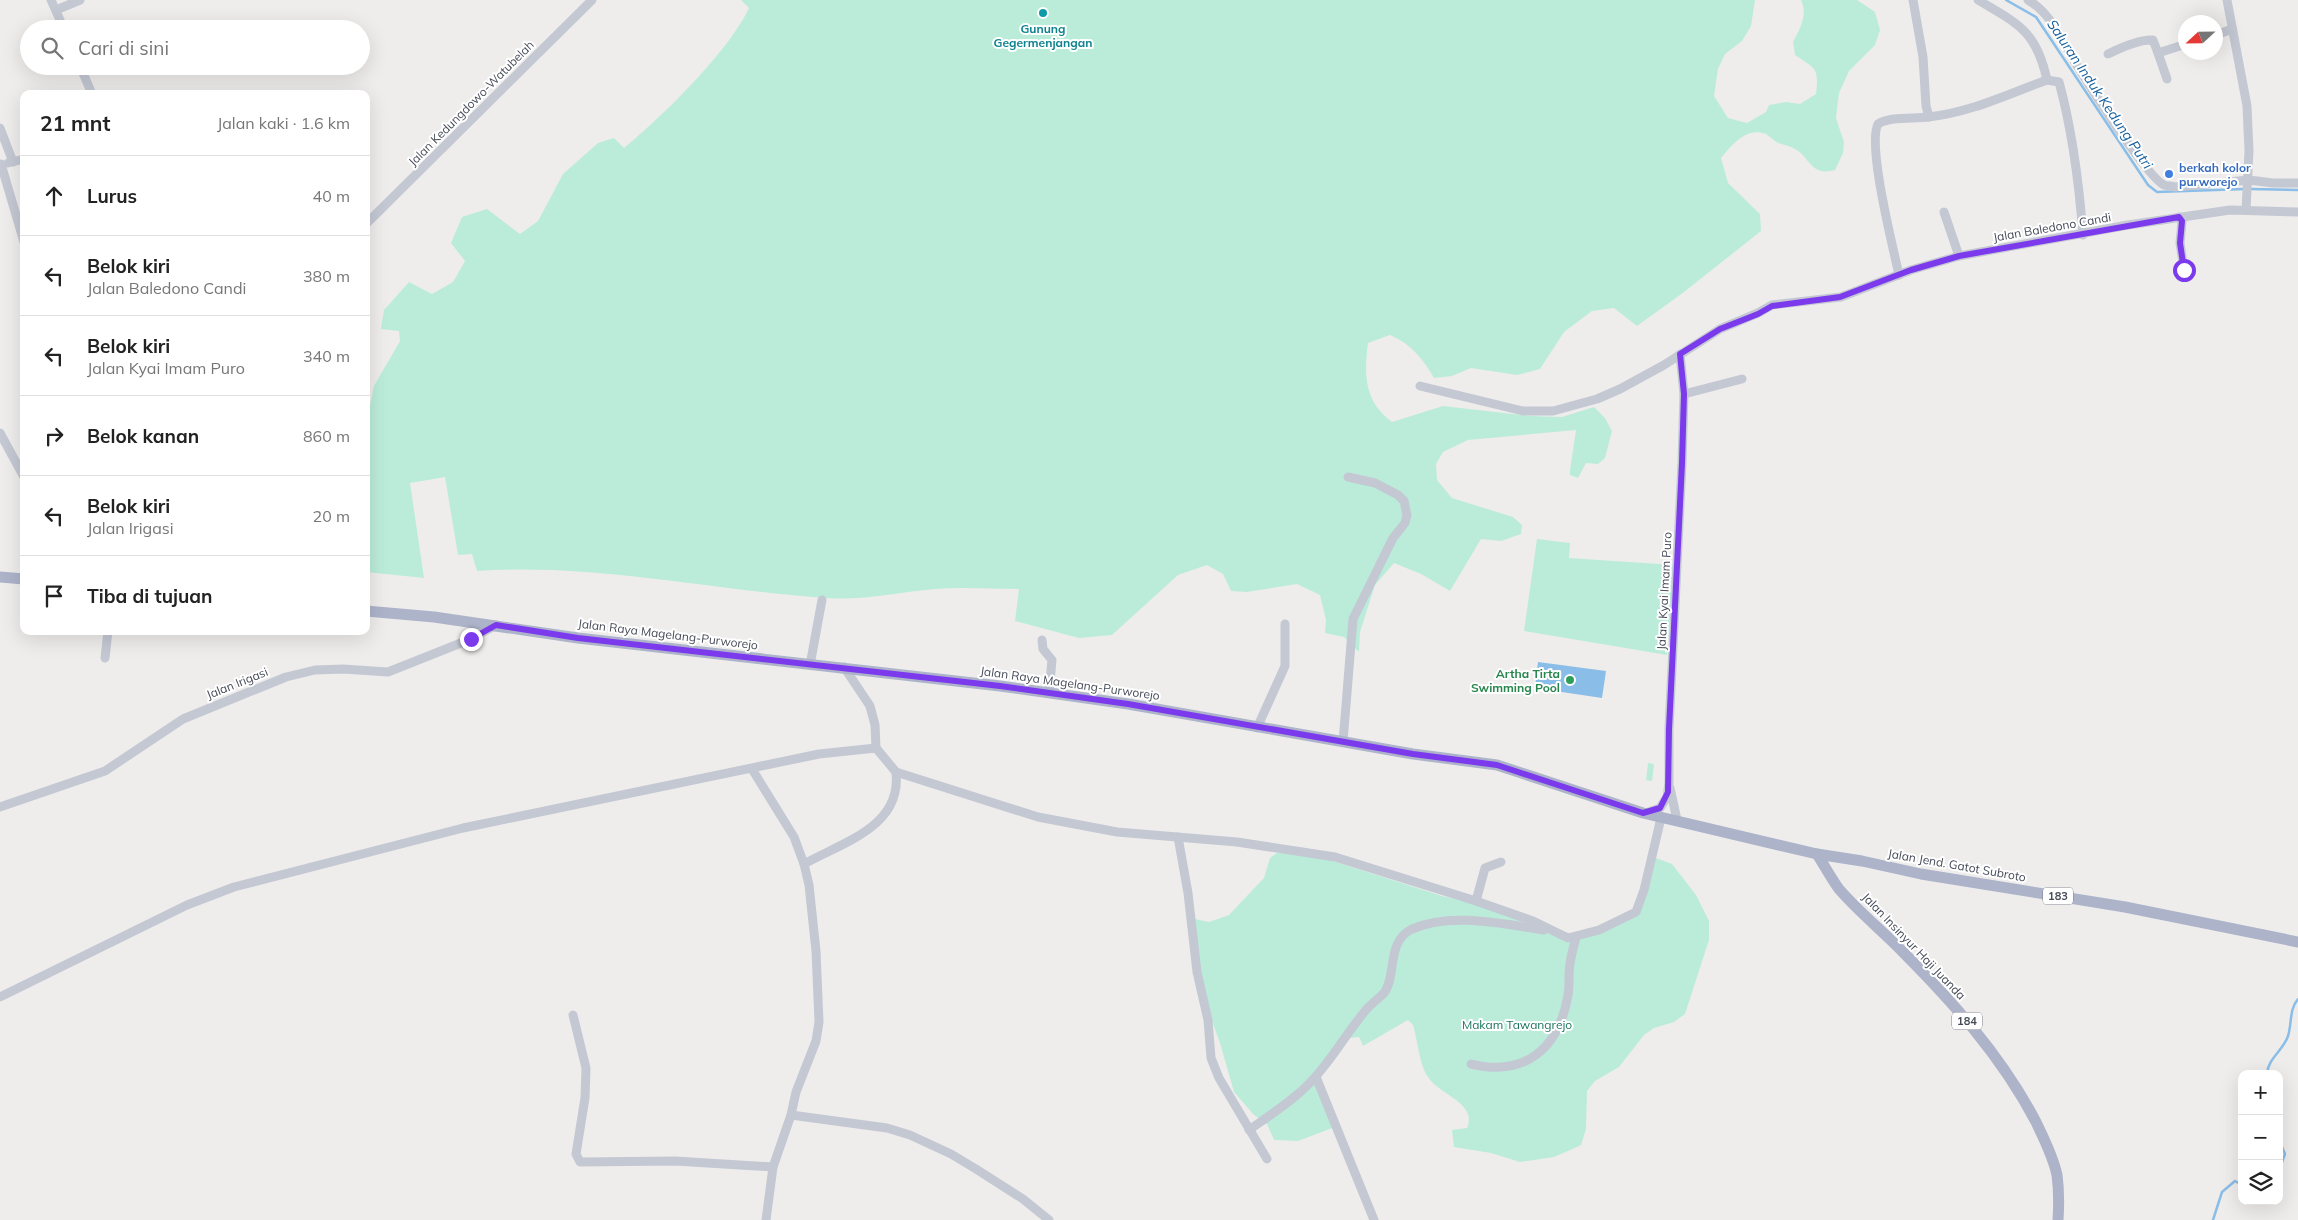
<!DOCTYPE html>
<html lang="id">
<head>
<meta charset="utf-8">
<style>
  body { margin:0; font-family:Mulish,sans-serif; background:#f2f2f2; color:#222 }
  .controls { position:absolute; right:15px; bottom:15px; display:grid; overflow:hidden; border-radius:10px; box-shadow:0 5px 20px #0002 }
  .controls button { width:45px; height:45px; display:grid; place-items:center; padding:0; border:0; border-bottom:1px solid #e0e0e0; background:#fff; color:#222; font:25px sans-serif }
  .compass { position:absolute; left:2178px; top:15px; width:45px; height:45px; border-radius:50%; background:#fff; box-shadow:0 5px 20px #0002; rotate:248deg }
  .stop { position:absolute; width:15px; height:15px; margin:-11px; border:4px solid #7c3aed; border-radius:50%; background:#fff }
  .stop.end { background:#7c3aed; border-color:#fff; box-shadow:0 1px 5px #0008 }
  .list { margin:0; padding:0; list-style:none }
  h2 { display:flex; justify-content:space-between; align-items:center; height:65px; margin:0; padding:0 20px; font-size:21px }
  h2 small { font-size:16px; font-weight:400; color:#767676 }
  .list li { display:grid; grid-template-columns:32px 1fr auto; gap:15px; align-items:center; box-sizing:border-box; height:80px; padding:0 20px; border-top:1px solid #e0e0e0 }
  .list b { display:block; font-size:19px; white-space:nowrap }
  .list p { margin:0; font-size:16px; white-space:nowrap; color:#767676 }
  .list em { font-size:16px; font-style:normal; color:#767676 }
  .icon { flex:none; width:28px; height:28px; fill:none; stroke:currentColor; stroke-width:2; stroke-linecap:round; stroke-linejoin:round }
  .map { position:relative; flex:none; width:2298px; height:1220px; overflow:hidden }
  .search { position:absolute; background:#fff; box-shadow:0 5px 20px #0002; left:20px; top:20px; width:350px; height:55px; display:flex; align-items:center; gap:12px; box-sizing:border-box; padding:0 18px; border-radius:28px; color:#767676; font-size:19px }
  .panel { position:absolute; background:#fff; box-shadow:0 5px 20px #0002; left:20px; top:90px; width:350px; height:545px; border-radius:10px }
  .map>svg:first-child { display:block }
  .green { fill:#bbecda }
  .water { fill:#8abde7 }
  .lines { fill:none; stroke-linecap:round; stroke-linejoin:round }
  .stream { stroke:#8abde7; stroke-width:2.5 }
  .minor { stroke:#c3c8d3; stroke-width:9 }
  .major { stroke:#adb4ca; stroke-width:11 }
  .route { stroke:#7c3aed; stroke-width:6 }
  .culture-dot { fill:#0f9aa8; stroke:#fff; stroke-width:2 }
  .shop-dot { fill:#3f7fe0; stroke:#fff; stroke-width:2 }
  .leisure-dot { fill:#2e9e5b; stroke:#fff; stroke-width:2 }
  .labels { text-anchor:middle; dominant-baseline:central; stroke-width:4; stroke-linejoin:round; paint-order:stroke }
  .shield { fill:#fff; stroke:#7e818a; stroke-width:1 }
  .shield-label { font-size:11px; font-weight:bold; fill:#464b58 }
  .culture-label { font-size:12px; font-weight:bold; fill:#0d838f; stroke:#fff }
  .street-label { font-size:12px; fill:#464b58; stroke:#fff }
  .shop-label { font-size:12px; font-weight:bold; fill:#366cbe; stroke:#fff; text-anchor:start }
  .leisure-label { font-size:12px; font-weight:bold; fill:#27864d; stroke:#fff; text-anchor:end }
  .park-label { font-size:12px; fill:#1b755e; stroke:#fff }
  .water-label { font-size:14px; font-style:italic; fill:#135f9e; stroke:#fff }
</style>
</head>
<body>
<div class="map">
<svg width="2298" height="1220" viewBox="0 0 2298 1220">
  <rect width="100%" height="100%" fill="#efedec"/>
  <g class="green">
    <path d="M741 0H1755L1751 26 1742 41 1725 54 1718 69 1714 96 1728 118 1747 123 1766 112 1769 105 1786 102 1800 104 1816 94C1819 68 1816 69 1795 55L1793 42C1800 29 1808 15 1801 0H1857L1875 12 1880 30 1875 45 1849 71 1839 93 1836 118 1844 142 1843 153 1835 170C1809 177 1811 156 1793 148 1788 145 1780 145 1775 141 1772 139 1769 136 1766 134 1746 126 1731 146 1721 158L1728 183 1760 214 1761 231 1684 292 1637 326 1614 308 1592 311 1564 332 1540 369 1517 375 1471 368 1452 376 1434 378C1423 359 1411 344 1390 335L1368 343C1364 375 1364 401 1392 422L1443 406 1531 416 1562 417 1594 407 1605 418 1612 431 1605 458 1598 464 1586 463 1578 478 1570 475V470L1576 430 1468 440 1443 452 1436 464 1437 480 1452 498 1513 517 1522 525 1521 534 1501 541 1481 539 1450 591 1421 574 1394 563 1375 585 1360 632 1359 652 1344 637 1325 633 1326 620 1320 595 1297 584 1247 592 1231 591 1223 574 1207 565 1178 575 1112 635 1079 638 1015 621 1019 589C991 589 962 587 935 589 899 592 862 601 825 598 710 590 593 563 477 571L472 554 458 555 445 477 410 483 424 578 366 572V425L374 386 400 341 399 331 381 329 384 310 409 282 432 294 453 282 465 261 451 243 462 217 487 209 520 234 538 221 563 174 598 143 614 138 624 148C662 117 729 51 749 8Z"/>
    <polygon points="1537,539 1570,543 1569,558 1674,565 1667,655 1524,631"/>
    <polygon points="1648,763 1654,764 1652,781 1646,780"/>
    <path d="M1280 851 1320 857 1442 896 1492 908 1548 933 1579 936 1640 910C1648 894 1645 871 1656 858L1672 864 1696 895 1709 921V940L1685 1014 1674 1022 1654 1028 1644 1035 1619 1067 1595 1081 1587 1091 1586 1129 1581 1145 1577 1147 1554 1157 1520 1162 1491 1153 1454 1147 1452 1130 1467 1128C1478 1103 1439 1095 1428 1077 1420 1067 1417 1038 1413 1025L1408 1020 1363 1046 1359 1037 1349 1038 1325 1070 1319 1082 1335 1127 1298 1141 1274 1140 1267 1124 1254 1115 1234 1092 1220 1043 1196 977 1195 919 1209 922 1229 915 1264 878 1270 858Z"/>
  </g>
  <polygon class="water" points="1538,662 1606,671 1602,698 1535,688"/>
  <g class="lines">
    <g class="stream">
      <polyline points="2006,0 2036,17 2148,185 2157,192 2245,189"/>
      <polyline points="2250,189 2298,190"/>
      <path d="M2267 1074C2268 1058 2283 1051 2288 1036 2292 1024 2289 1009 2298 999"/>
      <polyline points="2279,1140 2285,1154 2279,1170"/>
      <polyline points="2213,1220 2222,1192 2235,1181 2242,1185"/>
    </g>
    <g class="minor">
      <polyline points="51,0 64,29"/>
      <polyline points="1913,0 1923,57 1926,106 1929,117"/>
      <path d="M1978 0C2018 24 2036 30 2047 80"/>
      <path d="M2028 0C2052 14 2062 41 2076 64 2089 85 2146 176 2164 185 2167 186 2172 186 2175 187L2249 180 2273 183H2298"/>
      <polyline points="2227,0 2247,106 2249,151 2246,210"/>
      <polyline points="56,10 80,0"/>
      <polyline points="2216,35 2232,29"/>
      <polyline points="2158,53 2167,79"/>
      <path d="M2108 54C2120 48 2139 39 2153 40L2158 53 2186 44"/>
      <polyline points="80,66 92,94"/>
      <polyline points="0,128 13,162"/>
      <polyline points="8,163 24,159"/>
      <polyline points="1,164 24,242"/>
      <polyline points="1944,212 1959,256"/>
      <polyline points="2179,217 2182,221 2180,243 2184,270"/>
      <polyline points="366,224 592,0"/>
      <path d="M1899 275C1893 247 1867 145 1878 124 1890 116 1914 119 1928 117 1969 113 2008 94 2047 80L2059 82C2073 133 2079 183 2083 235"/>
      <polyline points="1420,386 1523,411 1553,411 1597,399 1620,389 1664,365 1720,329 1758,313 1772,305 1841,297 1911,270 1959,256 2128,225 2230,210 2298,212"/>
      <polyline points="1684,394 1742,379"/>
      <polyline points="0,433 24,477"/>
      <polyline points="1042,640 1043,649 1052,660 1049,693"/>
      <polyline points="105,658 108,631"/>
      <polyline points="810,665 822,600"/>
      <polyline points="844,667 870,706 875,725 876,748"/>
      <polyline points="1257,728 1285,666 1285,624"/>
      <polyline points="1343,742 1353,619 1393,538 1405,523 1407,515 1404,501 1398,495 1375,483 1348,477"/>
      <polyline points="752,769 794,837 804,864 809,885 816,951 819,1022 816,1041 796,1092 791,1115 773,1167 766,1220"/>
      <polyline points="1670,788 1677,820"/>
      <polyline points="0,807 105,771 183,719 286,677 315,670 343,669 388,672 471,639 496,625"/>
      <polyline points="1646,813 1660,808 1667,797 1669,783 1669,729 1682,463 1684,394 1680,354"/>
      <polyline points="1178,837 1188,893 1197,972 1208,1020 1211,1058 1219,1078 1267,1159"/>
      <path d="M804 864C843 842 902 827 896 772"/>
      <polyline points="1476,901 1485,868 1501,862"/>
      <polyline points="0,997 187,905 234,887 463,828 819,754 876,748 896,772 1038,817 1117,832 1237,842 1335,857 1476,901 1533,921 1568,938 1599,930 1636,912 1644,890 1661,818"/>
      <polyline points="573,1015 586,1068 585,1098 576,1154 580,1162 675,1161 773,1167"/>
      <path d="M1471 1064C1525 1077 1559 1049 1568 995 1570 984 1568 974 1570 964 1571 955 1574 946 1576 937"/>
      <polyline points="1316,1077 1374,1220"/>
      <polyline points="791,1115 887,1128 910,1135 951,1154 976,1169 1023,1199 1049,1220"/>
      <path d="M1249 1130C1266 1118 1283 1107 1298 1094 1326 1070 1342 1039 1365 1011 1370 1005 1378 999 1384 993 1397 976 1386 941 1412 929 1452 912 1502 924 1544 930"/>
    </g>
    <g class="major">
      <polyline points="0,577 24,579"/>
      <polyline points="366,611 434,617 578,638 1000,686 1128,704 1413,754 1497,765 1643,813 1817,854 1862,861 1921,874 2125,907 2298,942"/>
      <path d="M1817 854C1824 865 1831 878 1839 889 1857 910 1879 928 1898 947 1951 1000 2001 1055 2036 1122 2044 1139 2053 1156 2057 1175 2059 1190 2059 1205 2058 1220"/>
    </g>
  </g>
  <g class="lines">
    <polyline class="route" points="471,639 496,625 578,638 1000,686 1128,704 1413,754 1497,765 1643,813 1660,808 1668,792 1669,729 1682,463 1684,394 1680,354 1720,329 1758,314 1772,306 1840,297 1911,270 1959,256 2179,217 2182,221 2180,243 2184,270"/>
  </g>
  <circle class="culture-dot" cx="1043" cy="13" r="5"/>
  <circle class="shop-dot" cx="2169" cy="174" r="5"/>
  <circle class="leisure-dot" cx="1570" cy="680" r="5"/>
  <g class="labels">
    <g class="shield">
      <rect x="2043" y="887.5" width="30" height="17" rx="4"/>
      <rect x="1952" y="1012.5" width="30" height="17" rx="4"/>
    </g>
    <g class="shield-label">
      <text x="2058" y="896">183</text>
      <text x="1967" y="1021">184</text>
    </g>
    <g class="culture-label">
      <text x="1043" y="28">Gunung<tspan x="1043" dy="14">Gegermenjangan</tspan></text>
    </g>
    <g class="street-label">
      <text transform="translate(471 103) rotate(-45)">Jalan Kedungdowo-Watubelah</text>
      <text transform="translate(2052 227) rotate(-10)">Jalan Baledono Candi</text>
      <text transform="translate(1664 591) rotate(-87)">Jalan Kyai Imam Puro</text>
      <text transform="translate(668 634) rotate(7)">Jalan Raya Magelang-Purworejo</text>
      <text transform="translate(237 683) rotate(-22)">Jalan Irigasi</text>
      <text transform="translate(1070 683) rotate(8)">Jalan Raya Magelang-Purworejo</text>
      <text transform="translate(1957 865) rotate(10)">Jalan Jend. Gatot Subroto</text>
      <text transform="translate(1914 946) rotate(46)">Jalan Insinyur Haji Juanda</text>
    </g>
    <g class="shop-label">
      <text x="2179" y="167">berkah kolor<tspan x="2179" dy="14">purworejo</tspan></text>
    </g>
    <g class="leisure-label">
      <text x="1560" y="673">Artha Tirta<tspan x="1560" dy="14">Swimming Pool</tspan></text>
    </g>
    <g class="park-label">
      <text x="1517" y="1024">Makam Tawangrejo</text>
    </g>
    <g class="water-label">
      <text transform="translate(2100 94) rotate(56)">Saluran Induk Kedung Putri</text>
    </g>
  </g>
</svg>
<div class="controls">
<button>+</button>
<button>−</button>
<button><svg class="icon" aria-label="layers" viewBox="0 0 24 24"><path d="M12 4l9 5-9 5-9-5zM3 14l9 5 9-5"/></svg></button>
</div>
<svg class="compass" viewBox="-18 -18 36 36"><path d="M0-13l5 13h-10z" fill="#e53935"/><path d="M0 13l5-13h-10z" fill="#767676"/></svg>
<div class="stop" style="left:2184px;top:270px"></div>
<div class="stop end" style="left:471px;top:639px"></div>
<div class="search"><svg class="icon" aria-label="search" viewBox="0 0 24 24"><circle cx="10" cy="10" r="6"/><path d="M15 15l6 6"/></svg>Cari di sini</div>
<section class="panel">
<h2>21 mnt<small>Jalan kaki · 1.6 km</small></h2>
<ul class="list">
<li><svg class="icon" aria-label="ahead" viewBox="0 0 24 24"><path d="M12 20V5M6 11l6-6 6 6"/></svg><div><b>Lurus</b></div><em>40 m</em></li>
<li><svg class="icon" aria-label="left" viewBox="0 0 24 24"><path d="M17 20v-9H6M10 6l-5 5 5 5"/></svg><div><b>Belok kiri</b><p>Jalan Baledono Candi</p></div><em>380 m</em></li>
<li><svg class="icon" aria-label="left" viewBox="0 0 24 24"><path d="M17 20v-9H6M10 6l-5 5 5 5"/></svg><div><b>Belok kiri</b><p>Jalan Kyai Imam Puro</p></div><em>340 m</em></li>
<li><svg class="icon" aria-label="right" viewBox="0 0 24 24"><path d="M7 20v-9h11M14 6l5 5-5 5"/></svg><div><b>Belok kanan</b></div><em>860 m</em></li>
<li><svg class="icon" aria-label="left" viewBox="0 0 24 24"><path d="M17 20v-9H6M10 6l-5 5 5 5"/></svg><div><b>Belok kiri</b><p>Jalan Irigasi</p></div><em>20 m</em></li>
<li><svg class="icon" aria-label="arrive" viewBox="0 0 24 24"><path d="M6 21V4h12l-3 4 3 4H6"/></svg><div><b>Tiba di tujuan</b></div></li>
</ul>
</section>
</div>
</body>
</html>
